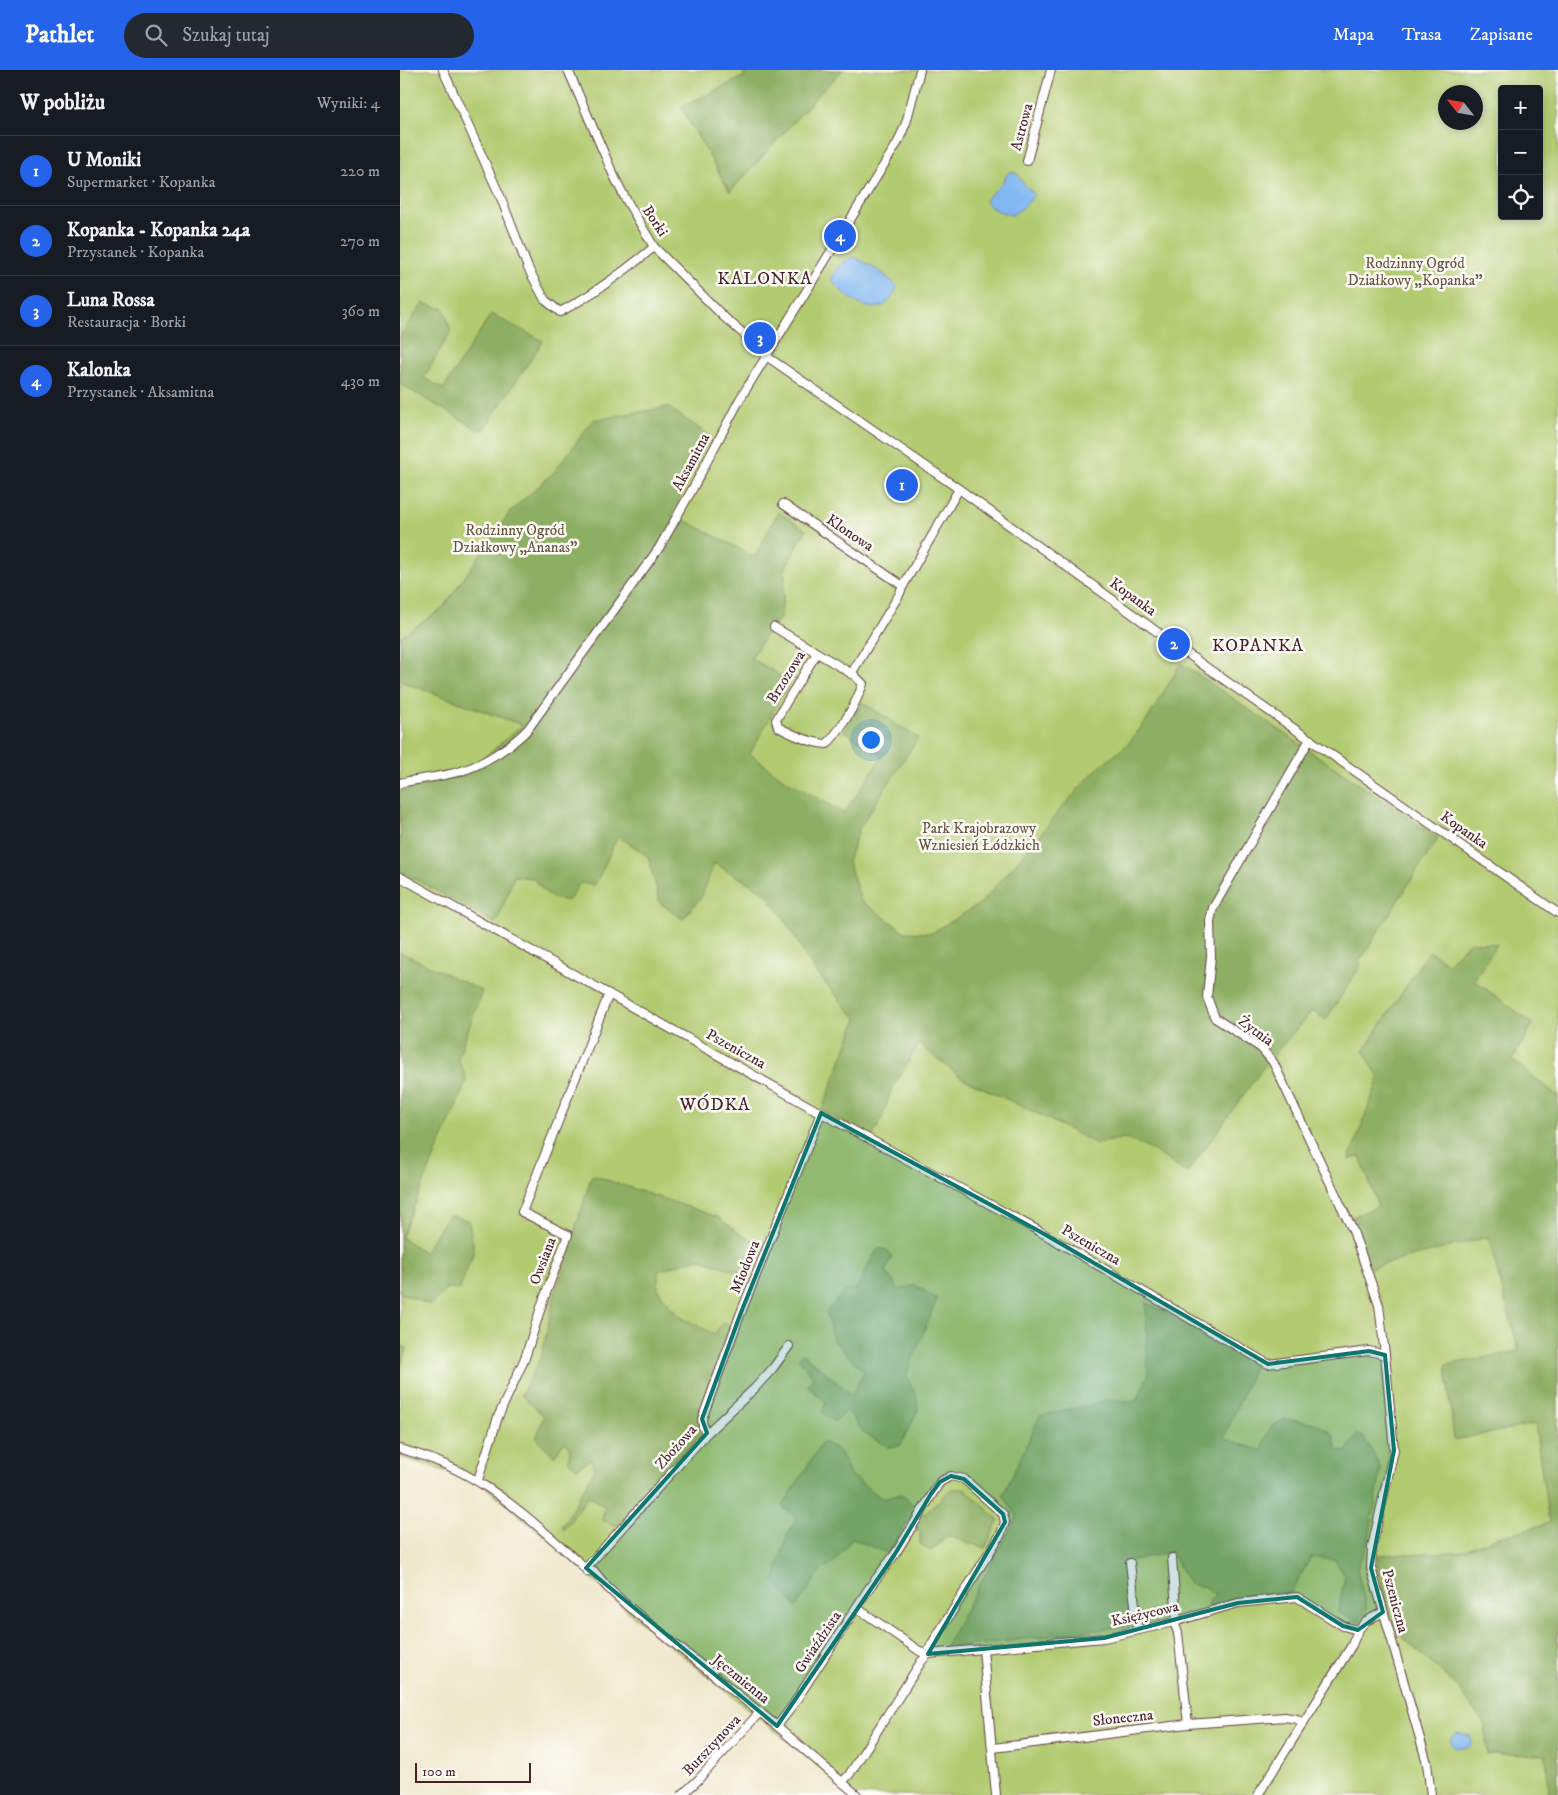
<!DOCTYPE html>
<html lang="pl">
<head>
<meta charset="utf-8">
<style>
  body { margin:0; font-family:"IM FELL DW Pica",serif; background:#242831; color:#f1f3f6 }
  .controls { position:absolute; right:15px; top:15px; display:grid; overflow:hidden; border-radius:5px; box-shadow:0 2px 8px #0003 }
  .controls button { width:45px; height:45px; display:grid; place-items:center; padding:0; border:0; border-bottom:1px solid #363941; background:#171b24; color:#f1f3f6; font:25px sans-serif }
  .compass { position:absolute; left:1038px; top:15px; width:45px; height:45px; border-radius:50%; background:#171b24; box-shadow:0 2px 8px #0003; rotate:301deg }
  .scale { position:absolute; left:15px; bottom:12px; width:116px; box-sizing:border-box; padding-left:5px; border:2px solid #4a1f2b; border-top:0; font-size:14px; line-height:18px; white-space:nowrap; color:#4a1f2b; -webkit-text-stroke:4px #fdfcf7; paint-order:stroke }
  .you { position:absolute; left:470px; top:669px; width:18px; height:18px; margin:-12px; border:4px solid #fff; border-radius:50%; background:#1a73e8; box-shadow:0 0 0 8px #1a73e833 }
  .badge { display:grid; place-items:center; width:32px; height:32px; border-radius:50%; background:#2563eb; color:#fff; font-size:16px; font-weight:700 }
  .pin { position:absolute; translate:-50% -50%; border:2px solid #fff; box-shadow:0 1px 5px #0006 }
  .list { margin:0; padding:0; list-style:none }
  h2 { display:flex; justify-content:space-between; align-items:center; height:65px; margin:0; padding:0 20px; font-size:21px }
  h2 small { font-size:16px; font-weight:400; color:#9ea1a6 }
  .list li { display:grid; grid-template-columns:32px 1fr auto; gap:15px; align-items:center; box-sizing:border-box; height:70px; padding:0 20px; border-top:1px solid #363941 }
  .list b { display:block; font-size:19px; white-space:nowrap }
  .list p { margin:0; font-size:16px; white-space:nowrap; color:#9ea1a6 }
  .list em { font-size:16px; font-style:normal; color:#9ea1a6 }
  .icon { flex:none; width:28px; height:28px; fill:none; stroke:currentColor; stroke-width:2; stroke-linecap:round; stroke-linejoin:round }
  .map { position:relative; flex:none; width:1158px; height:1725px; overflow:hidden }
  header { display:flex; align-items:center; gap:30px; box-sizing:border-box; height:70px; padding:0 25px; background:#2563eb; color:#fff }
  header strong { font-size:24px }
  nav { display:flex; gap:28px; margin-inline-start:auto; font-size:18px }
  .search { width:350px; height:45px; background:#242831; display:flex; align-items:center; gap:12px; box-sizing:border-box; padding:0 18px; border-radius:28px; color:#9ea1a6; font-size:19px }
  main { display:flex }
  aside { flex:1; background:#171b24 }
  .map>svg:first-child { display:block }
  .green { fill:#b2cb71; stroke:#7e754e; fill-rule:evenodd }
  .forest { fill:#8daf63; stroke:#6c6747 }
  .water { fill:#81b8f1; stroke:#666c8e }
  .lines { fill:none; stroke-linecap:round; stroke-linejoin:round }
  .minor-casing { stroke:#633d43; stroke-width:10 }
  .minor { stroke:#fff; stroke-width:8 }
  .marked { fill:#0f766e; fill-opacity:0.2; stroke:#0f766e; stroke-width:4; stroke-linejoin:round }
  .labels { text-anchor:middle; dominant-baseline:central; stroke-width:5; stroke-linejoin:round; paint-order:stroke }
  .street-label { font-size:15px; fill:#4a1f2b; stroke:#fdfcf7 }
  .park-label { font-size:15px; fill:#695340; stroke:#fdfcf7 }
  .quarter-label { font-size:18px; letter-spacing:1px; fill:#4a1f2b; stroke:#fdfcf7 }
</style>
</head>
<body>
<header>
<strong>Pathlet</strong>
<div class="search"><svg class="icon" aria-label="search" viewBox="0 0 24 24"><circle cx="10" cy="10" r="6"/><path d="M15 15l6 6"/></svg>Szukaj tutaj</div>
<nav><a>Mapa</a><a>Trasa</a><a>Zapisane</a></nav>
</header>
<main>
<aside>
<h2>W pobliżu<small>Wyniki: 4</small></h2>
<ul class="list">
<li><span class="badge">1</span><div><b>U Moniki</b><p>Supermarket · Kopanka</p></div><em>220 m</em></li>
<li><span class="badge">2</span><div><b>Kopanka - Kopanka 24a</b><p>Przystanek · Kopanka</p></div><em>270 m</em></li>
<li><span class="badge">3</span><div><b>Luna Rossa</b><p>Restauracja · Borki</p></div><em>360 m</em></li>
<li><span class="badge">4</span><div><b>Kalonka</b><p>Przystanek · Aksamitna</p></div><em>430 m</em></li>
</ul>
</aside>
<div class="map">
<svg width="1158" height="1725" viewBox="0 0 1158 1725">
  <rect width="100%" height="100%" fill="#fdfcf7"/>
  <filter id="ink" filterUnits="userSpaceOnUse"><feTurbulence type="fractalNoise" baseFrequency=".02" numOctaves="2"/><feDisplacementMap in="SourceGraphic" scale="10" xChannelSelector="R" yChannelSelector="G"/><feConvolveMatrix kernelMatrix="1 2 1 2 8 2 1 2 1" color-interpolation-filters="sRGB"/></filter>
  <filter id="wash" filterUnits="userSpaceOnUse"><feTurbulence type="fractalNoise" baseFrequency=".0096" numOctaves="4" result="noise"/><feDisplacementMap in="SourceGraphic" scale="20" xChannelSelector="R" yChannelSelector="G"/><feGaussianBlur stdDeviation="1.12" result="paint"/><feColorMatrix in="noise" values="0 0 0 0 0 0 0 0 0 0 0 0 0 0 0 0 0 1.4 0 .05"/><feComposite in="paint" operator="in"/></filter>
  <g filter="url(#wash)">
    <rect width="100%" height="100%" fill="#f0e8cd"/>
    <path class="green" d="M0 0H1158V1725H454L226 1540 162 1481 78 1411 0 1387ZM1102 19H1139V146H1102ZM1046 22H1076V52H1046Z"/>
    <g class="forest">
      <polygon points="342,0 443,0 417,26 330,122 281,37 345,6"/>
      <polygon points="23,233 44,239 51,261 24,308 43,319 91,244 143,271 85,358 79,360 0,314 0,266"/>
      <path d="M268 337 310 366 271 445 282 449 355 487 378 442 406 460 386 497 381 547 366 565 351 588 390 611 350 684 385 710 444 743 482 687 443 660 462 632 518 668 460 757 448 791 461 831 505 862 532 863 581 833 636 770 659 741 695 701 728 674 749 647 781 593 1038 768 959 892 961 895 926 950 912 941 866 994 787 1103 754 1081 724 1068 697 1074 634 1042 562 1008 519 974 491 1020 483 1046 472 1068 422 1040 457 949 424 912 409 892 384 848 366 823 314 793 302 826 283 849 260 833 248 786 218 766 195 815 180 813 169 830C151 831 143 821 133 808L114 806 100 844 95 853 0 801V721L28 715 65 704 122 655 0 611V567L42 539 110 442 155 401 193 350Z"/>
      <polygon points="1070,872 1097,874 1074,910 1133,954 1112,990 1158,1026 1158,1725 1149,1725 1146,1685 1087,1684 1085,1655 1056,1615 991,1557 977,1499 978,1485 1058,1482 1099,1467 1149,1453 1135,1354 1054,1370 1046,1295 1119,1281 1088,1167 969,1198 950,1148 978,1136 960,1086 949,1090 979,1008 964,981 1029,881 1048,893"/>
      <polygon points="0,882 82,921 58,988 67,1010 1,1167 24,1182 49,1145 69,1151 74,1182 59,1220 47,1218 31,1235 0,1223"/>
      <polygon points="192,1105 318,1147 341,1165 361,1173 349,1206 299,1188 258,1201 258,1220 277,1245 314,1264 323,1253 332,1257 300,1350 303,1363 217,1456 202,1450 205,1437 188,1426 164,1460 162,1457 195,1398 191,1389 176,1398 169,1391 170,1377 164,1372 154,1386 136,1368 144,1346 121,1325 141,1287 154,1228"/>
      <polygon points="479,1178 487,1180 492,1186 486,1201 499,1220 515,1215 537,1229 506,1306 516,1325 518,1340 500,1376 488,1377 464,1363 447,1341 434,1352 422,1342 426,1333 408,1316 413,1307 399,1289 402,1283 452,1325 464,1302 433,1270 426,1242 445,1221 457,1218 472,1188"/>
      <polygon points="746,1232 856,1293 824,1368 862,1381 865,1369 872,1356 885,1349 918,1354 933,1364 937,1380 947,1382 956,1365 964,1367 981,1399 969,1468 957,1499 967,1540 958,1552 938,1542 945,1506 935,1490 911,1487 891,1523 848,1525 808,1539 807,1535 815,1524 805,1517 789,1514 771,1482 724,1492 730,1556 544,1579 617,1447 603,1425 640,1346 710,1330 736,1331 748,1306"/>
      <polygon points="0,1275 7,1278 0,1301"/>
      <polygon points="423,1371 441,1383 450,1405 483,1429 501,1424 525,1444 551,1419 565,1419 599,1450 585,1478 547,1466 531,1481 520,1474 520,1461 506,1454 488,1483 452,1469 433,1493 422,1499 396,1537 374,1511 385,1471 396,1448 382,1437"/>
    </g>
    <g class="water">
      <path d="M611 101 617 104 622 112 634 124C630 132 619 142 611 145L597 141 585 132 586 129 603 112 608 103Z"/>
      <path d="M454 187C470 195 485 203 497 217 483 256 449 232 432 210 434 198 443 191 454 187Z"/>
      <polygon points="1057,1663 1070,1666 1072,1670 1071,1675 1067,1678 1056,1678 1051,1674 1051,1667"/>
    </g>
  </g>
  <g filter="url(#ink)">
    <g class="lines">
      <defs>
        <g id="minor">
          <path d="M43 0 101 128 128 198 145 230 160 242C194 224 225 201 254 177"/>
          <polyline points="168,0 213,104 224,126 254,177 324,247 359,277 369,288 559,419 806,597 1158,843"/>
          <polyline points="627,91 651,0"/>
          <polyline points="383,434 503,516"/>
          <path d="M374 557 454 605 463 614C455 635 442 658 427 674 410 673 393 665 378 657L376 650 390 626 417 583"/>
          <polyline points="451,604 499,525 503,516 559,419"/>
          <polyline points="910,669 813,838 810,851 811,886 807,927 815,948 861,978 873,992 953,1161 979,1235 985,1285"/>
          <path d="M0 713C19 709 39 707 58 702 81 696 112 676 128 659L259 478 293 418 340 329 498 72 506 53 520 0"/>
          <polyline points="0,807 421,1043 639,1161 868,1294 969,1281 985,1285 994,1380 972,1477 971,1498 1027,1693 1031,1725"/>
          <polyline points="307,1363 303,1357 302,1349 340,1245 421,1043"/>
          <path d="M0 1379C78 1399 120 1441 179 1492L188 1502"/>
          <polyline points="78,1410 98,1347 125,1288 143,1231 168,1165 122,1142 209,924"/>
          <polyline points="772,1488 777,1551"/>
          <polyline points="730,1493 738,1560"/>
          <polyline points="186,1498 194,1501 207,1517 230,1538 377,1656 457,1725"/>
          <polyline points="186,1498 307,1363 355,1318 373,1298 389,1276"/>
          <polyline points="457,1538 521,1582 528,1584 704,1568 774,1552 838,1533 897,1527 943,1556 958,1560 966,1551 983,1542"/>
          <polyline points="774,1552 778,1563 788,1654"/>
          <polyline points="583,1579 596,1725"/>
          <polyline points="377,1656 391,1638 469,1518 495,1484 540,1412 551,1406 564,1409 603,1444 605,1452 601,1464 531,1575 528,1584 521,1592 449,1705 442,1712"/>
          <polyline points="593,1678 788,1654 885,1647 897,1649 903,1653"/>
          <polyline points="282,1725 298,1710 360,1642"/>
          <polyline points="858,1725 952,1575 958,1560"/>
        </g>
      </defs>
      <use href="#minor" class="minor-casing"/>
      <use href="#minor" class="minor"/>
    </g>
  </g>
  <path class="marked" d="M421 1043 639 1161 868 1294 969 1281 985 1285 994 1380 971 1498 983 1542 958 1560 943 1556 897 1527 838 1533 704 1568 528 1584 605 1452 603 1444 564 1409 551 1406 540 1412 531 1424 495 1484 377 1656 186 1498 307 1363 302 1349 340 1245Z"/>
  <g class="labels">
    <g class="street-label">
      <text transform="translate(622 57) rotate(-75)">Astrowa</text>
      <text transform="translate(255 151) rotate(57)">Borki</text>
      <text transform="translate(291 392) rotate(-62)">Aksamitna</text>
      <text transform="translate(450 463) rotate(34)">Klonowa</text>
      <text transform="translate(733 527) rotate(36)">Kopanka</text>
      <text transform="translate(386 607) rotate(-58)">Brzozowa</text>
      <text transform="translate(1064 760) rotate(35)">Kopanka</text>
      <text transform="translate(856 961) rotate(37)">Żytnia</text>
      <text transform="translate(336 979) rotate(29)">Pszeniczna</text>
      <text transform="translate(691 1175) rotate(30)">Pszeniczna</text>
      <text transform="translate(143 1191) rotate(-69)">Owsiana</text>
      <text transform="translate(345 1197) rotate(-68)">Miodowa</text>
      <text transform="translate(276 1377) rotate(-48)">Zbożowa</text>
      <text transform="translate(995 1531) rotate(75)">Pszeniczna</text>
      <text transform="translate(745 1544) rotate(-13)">Księżycowa</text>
      <text transform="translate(418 1572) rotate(-56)">Gwiaździsta</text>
      <text transform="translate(341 1609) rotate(39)">Jęczmienna</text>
      <text transform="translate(723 1648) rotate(-6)">Słoneczna</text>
      <text transform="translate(312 1675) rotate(-47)">Bursztynowa</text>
    </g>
    <g class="park-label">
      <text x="1015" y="193">Rodzinny Ogród<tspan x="1015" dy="17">Działkowy „Kopanka”</tspan></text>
      <text x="115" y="460">Rodzinny Ogród<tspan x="115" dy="17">Działkowy „Ananas”</tspan></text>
      <text x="579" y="758">Park Krajobrazowy<tspan x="579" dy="17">Wzniesień Łódzkich</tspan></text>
    </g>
    <g class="quarter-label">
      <text x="365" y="209">KALONKA</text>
      <text x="858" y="576">KOPANKA</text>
      <text x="315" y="1035">WÓDKA</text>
    </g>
  </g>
</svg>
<div class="controls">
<button>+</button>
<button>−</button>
<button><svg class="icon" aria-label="locate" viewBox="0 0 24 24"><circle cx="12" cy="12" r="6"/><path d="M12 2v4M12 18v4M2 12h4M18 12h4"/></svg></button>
</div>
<svg class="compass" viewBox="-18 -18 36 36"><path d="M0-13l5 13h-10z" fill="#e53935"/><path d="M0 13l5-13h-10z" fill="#9ea1a6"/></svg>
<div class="scale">100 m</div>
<div class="you"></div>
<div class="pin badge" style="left:502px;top:415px">1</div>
<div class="pin badge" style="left:774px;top:574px">2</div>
<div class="pin badge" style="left:360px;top:268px">3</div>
<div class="pin badge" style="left:440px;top:166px">4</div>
</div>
</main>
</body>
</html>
